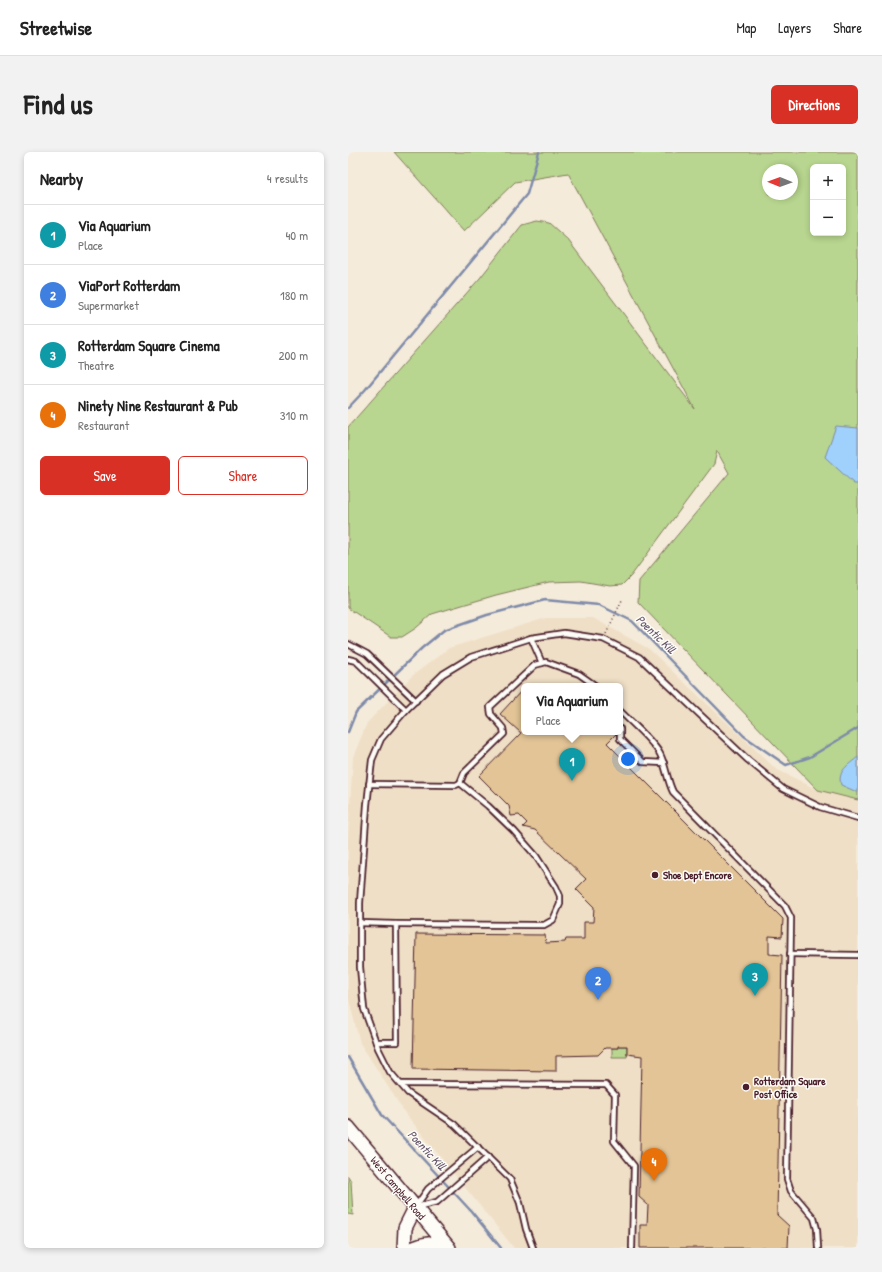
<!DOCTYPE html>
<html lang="en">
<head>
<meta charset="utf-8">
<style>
  body { margin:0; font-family:"Patrick Hand",sans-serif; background:#f2f2f2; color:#222 }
  .controls { position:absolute; right:12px; top:12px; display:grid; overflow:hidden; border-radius:6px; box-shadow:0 2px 6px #0003 }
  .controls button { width:36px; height:36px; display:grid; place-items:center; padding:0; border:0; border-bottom:1px solid #e0e0e0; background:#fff; color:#222; font:20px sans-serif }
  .compass { position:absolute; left:414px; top:12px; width:36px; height:36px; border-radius:50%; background:#fff; box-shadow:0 2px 6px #0003; rotate:271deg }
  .you { position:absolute; left:280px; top:607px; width:14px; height:14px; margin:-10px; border:3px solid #fff; border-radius:50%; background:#1a73e8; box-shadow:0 0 0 6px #1a73e833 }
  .badge { display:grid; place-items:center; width:26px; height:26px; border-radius:50%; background:#d93025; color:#fff; font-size:13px; font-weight:700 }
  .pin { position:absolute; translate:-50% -33px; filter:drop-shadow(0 1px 2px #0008) }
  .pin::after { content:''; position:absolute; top:21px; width:14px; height:12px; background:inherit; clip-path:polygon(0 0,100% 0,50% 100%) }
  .popup { position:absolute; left:173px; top:531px; width:102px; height:52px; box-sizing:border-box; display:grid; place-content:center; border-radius:6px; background:#fff; filter:drop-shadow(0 1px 3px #0005); font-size:13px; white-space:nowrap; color:#767676 }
  .popup b { font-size:15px; color:#222 }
  .popup::after { content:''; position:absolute; left:50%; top:100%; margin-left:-8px; border:8px solid transparent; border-top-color:#fff }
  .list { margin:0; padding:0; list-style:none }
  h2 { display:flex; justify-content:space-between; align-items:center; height:52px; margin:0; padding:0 16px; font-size:17px }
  h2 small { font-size:13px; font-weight:400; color:#767676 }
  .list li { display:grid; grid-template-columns:26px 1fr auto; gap:12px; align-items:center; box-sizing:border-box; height:60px; padding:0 16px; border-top:1px solid #e0e0e0 }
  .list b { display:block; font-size:15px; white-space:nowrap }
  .list p { margin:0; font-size:13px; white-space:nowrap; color:#767676 }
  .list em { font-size:13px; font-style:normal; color:#767676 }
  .actions { display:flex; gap:8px; padding:12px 16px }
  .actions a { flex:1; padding:9px 0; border:1px solid #d93025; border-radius:6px; text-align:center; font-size:14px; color:#d93025 }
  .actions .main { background:#d93025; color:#fff }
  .map { position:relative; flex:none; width:510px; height:1096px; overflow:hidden; border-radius:6px }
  header { display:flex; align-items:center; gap:24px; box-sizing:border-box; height:56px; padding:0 20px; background:#fff; border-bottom:1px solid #e0e0e0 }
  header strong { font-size:19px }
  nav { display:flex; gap:22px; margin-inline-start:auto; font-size:14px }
  .intro { display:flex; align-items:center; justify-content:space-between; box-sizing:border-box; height:96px; padding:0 24px }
  h1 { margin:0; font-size:28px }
  .button { padding:10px 18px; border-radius:6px; background:#d93025; color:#fff; font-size:14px; font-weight:700 }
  main { display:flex; gap:24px; padding:0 24px }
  aside { flex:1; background:#fff; border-radius:6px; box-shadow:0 2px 6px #0003 }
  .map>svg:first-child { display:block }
  .built { fill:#efdfc6; fill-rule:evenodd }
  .green { fill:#b8d68f; stroke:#817a5d; fill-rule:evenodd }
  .water { fill:#a0d1fd; stroke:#7e8aa9 }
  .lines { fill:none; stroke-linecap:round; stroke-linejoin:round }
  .stream { stroke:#7e8aa9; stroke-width:2.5 }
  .building { fill:#e2c496; stroke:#4a1f2b }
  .lane-casing { stroke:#4a1f2b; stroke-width:8 }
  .secondary-casing { stroke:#4a1f2b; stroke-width:16 }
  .path { stroke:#4a1f2b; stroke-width:1.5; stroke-dasharray:1 3; stroke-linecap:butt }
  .lane { stroke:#fdfcf7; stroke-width:4.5 }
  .secondary { stroke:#fdfcf7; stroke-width:13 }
  .poi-dot { fill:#4a1f2b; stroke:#fdfcf7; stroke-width:1.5 }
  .labels { text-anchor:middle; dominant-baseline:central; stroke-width:3; stroke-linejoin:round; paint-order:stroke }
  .poi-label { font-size:11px; font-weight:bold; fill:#4a1f2b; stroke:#fdfcf7; text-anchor:start }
  .street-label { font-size:11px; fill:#4a1f2b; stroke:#fdfcf7 }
  .water-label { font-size:12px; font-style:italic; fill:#64546a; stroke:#fdfcf7 }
</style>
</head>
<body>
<header>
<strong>Streetwise</strong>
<nav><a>Map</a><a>Layers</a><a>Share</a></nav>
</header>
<div class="intro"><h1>Find us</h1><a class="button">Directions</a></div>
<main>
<aside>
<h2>Nearby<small>4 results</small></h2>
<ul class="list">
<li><span class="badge" style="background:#0f9aa8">1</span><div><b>Via Aquarium</b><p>Place</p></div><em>40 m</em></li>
<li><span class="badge" style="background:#3f7fe0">2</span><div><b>ViaPort Rotterdam</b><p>Supermarket</p></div><em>180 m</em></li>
<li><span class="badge" style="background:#0f9aa8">3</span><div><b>Rotterdam Square Cinema</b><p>Theatre</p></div><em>200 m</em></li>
<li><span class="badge" style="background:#e8710a">4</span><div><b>Ninety Nine Restaurant &amp; Pub</b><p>Restaurant</p></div><em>310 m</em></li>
</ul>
<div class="actions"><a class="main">Save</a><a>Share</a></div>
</aside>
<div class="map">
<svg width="510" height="1096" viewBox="0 0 510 1096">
  <rect width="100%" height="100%" fill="#f5ebda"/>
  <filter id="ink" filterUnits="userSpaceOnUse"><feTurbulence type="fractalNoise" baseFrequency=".025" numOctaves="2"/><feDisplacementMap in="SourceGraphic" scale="8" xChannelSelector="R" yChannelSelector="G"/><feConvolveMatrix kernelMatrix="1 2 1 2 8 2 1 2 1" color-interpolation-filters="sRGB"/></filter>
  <g filter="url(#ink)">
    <path class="built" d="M198 466H245L301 497 428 617 470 638 510 648V1096H166L57 961 12 891 0 844V687L5 605 19 571 64 524 101 496ZM176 534H272V580H176Z"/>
    <g class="green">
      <path d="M46 0H510V648L470 638 290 450 291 429 381 321 369 299 366 312 283 424 274 433 262 434 233 429 201 430 148 443 84 462 68 476 54 485H43L0 456V275L132 126 174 73 189 69 201 71 220 88 347 257 220 21 167 30 116 79ZM465 15H495V81H465ZM420 18H444V42H420Z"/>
      <polygon points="270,894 279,894 279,905 264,905 264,896 270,896"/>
      <polygon points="0,1024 3,1029 5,1063 0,1062"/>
    </g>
    <g class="water">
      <polygon points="488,274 510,276 510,332 506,332 477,305"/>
      <path d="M510 605V640H509L493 633C489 619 500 613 510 605Z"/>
    </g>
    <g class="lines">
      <g class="stream">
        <polyline points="0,256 17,238 179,42 191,0"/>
        <polyline points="0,580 8,560 74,496 96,478 139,463 197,448 251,453 284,469 396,584 438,613 462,605 510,576"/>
        <polyline points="0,905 34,963 123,1059 153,1096"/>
      </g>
    </g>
    <polygon class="building" points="175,537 176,580 266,580 268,582 259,591 435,767 434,785 421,784 421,802 434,803 429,1063 441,1074 440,1096 292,1096 292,1073 299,1073 300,1053 291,1045 294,904 279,902 279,894 270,894 270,896 257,896 250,903 208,904 208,919 65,917 68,782 197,783 198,791 217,790 218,787 236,787 236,770 245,770 246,755 228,737 238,727 187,678 175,675 179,671 171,663 163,664 161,654 131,624 173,581 152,562"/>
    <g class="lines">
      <defs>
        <g id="lane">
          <polyline points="183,486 194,511"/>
          <polyline points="0,492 19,502 68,549"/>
          <polyline points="0,507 8,509 58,558"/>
          <path d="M272 559C282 569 306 590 312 602 318 614 319 628 325 640L437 754 443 766 439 1027 443 1039 466 1066 469 1077 470 1096"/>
          <polyline points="272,577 272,587 295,610 316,611"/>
          <polyline points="21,632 108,633 112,631"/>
          <polyline points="12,771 48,772 184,773 196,773 205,768 212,752 212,744 208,735 188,704 166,679 140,654 112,631 116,621 156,582 155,576 143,562 142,555 187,513 198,510 231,522 248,534"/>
          <polyline points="442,802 510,803"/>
          <polyline points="28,890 49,890 48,772"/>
          <polyline points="53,932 258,933 267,943 266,989 286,1014 284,1096"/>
          <polyline points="68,1054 80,1037 130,995"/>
          <polyline points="68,1055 89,1050 140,1005"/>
          <polyline points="185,1096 178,1077 172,1051 162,1027 106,972 60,941 42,920 30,896 16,857 12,815 12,751 19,653 24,608 33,587 58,558 95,522 123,505 183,486 216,481 255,487 291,505 400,608 435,637 472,655 510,666"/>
        </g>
        <g id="secondary">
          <polyline points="0,975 101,1096"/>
          <polyline points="56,1096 57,1076 67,1056"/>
          <path d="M66 1096C79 1090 85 1091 99 1094"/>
        </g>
      </defs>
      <use href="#lane" class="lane-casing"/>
      <use href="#secondary" class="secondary-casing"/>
      <polyline class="path" points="258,482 275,446"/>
      <use href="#lane" class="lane"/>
      <use href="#secondary" class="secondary"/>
    </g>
  </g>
  <g class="poi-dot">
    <circle cx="307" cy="723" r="4"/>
    <circle cx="398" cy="935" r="4"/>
  </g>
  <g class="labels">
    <g class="poi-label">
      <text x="315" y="723">Shoe Dept Encore</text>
      <text x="406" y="929">Rotterdam Square<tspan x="406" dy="13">Post Office</tspan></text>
    </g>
    <g class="street-label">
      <text transform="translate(50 1036) rotate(50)">West Campbell Road</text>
    </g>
    <g class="water-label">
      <text transform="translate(308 482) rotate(44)">Poentic Kill</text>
      <text transform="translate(79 998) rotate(47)">Poentic Kill</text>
    </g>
  </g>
</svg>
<div class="controls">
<button>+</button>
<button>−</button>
</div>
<svg class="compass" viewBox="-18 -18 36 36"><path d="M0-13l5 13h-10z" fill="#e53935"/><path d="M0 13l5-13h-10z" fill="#767676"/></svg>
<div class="you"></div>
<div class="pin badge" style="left:224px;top:629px;background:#0f9aa8">1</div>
<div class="popup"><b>Via Aquarium</b>Place</div>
<div class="pin badge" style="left:250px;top:848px;background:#3f7fe0">2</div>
<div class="pin badge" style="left:407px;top:844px;background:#0f9aa8">3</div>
<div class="pin badge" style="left:306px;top:1029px;background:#e8710a">4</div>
</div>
</main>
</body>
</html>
